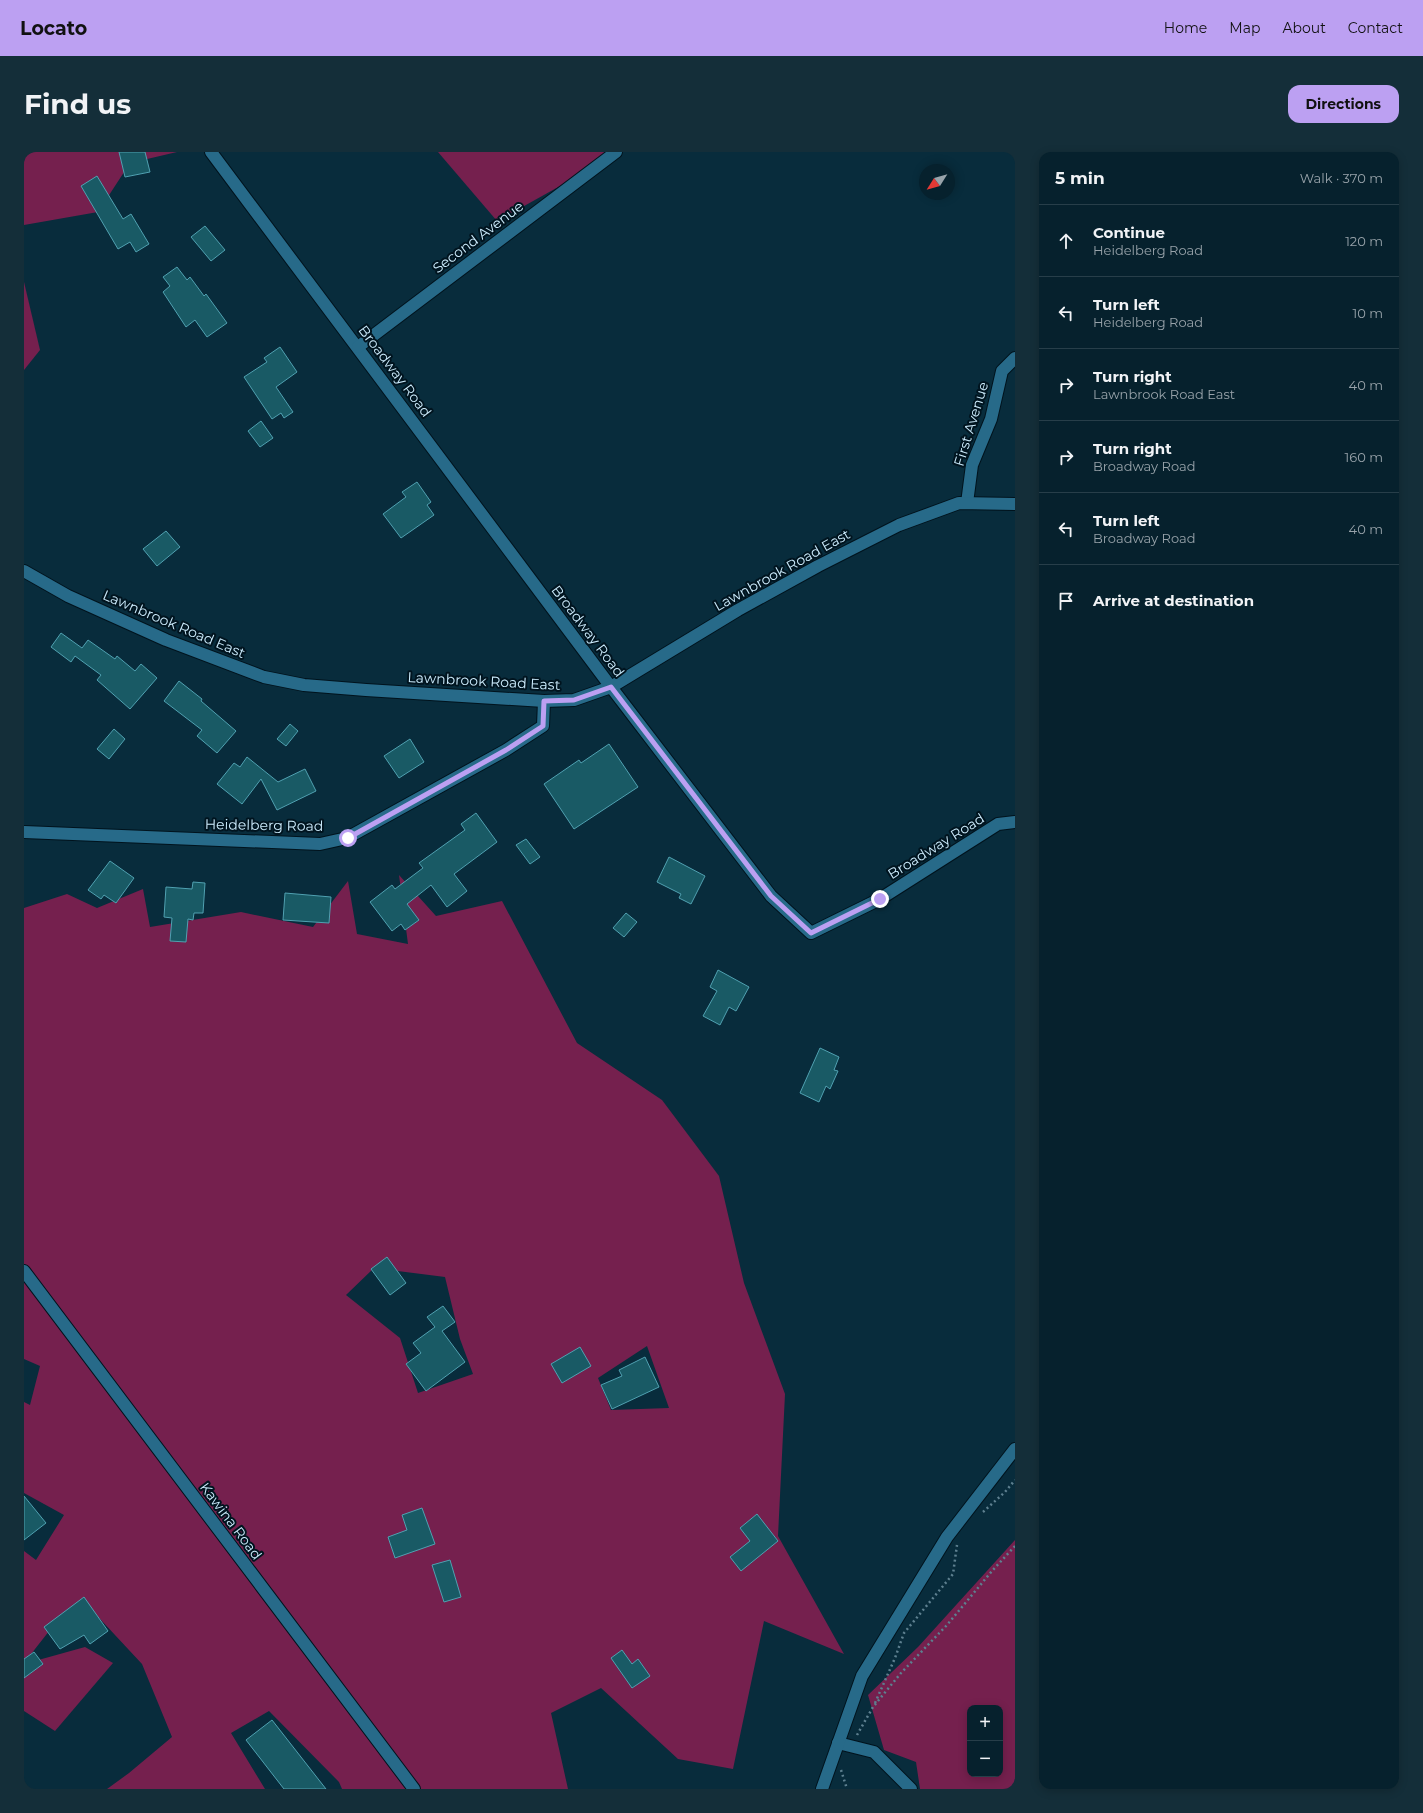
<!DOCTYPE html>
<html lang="en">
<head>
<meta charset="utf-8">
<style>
  body { margin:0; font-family:Montserrat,sans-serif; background:#142e39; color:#f1f3f6 }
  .controls { position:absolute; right:12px; bottom:12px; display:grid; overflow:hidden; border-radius:8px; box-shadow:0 2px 10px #0003 }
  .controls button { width:36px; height:36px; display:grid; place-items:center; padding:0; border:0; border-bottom:1px solid #273e49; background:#06212d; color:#f1f3f6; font:20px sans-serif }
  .compass { position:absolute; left:895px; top:12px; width:36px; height:36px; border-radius:50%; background:#06212d; box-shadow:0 2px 10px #0003; rotate:233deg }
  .stop { position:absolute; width:12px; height:12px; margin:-9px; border:3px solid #bca0f2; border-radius:50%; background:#fff }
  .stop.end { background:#bca0f2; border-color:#fff; box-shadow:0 1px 4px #0008 }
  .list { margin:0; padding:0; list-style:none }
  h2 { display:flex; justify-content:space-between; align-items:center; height:52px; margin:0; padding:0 16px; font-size:17px }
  h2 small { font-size:13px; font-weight:400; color:#98a3aa }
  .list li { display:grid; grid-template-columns:26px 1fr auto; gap:12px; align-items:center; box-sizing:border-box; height:72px; padding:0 16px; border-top:1px solid #273e49 }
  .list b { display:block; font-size:15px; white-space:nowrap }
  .list p { margin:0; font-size:13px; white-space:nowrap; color:#98a3aa }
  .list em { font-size:13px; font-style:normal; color:#98a3aa }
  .icon { flex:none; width:22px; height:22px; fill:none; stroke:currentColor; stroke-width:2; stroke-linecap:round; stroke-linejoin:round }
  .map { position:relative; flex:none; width:991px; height:1637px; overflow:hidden; border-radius:12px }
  header { display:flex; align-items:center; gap:24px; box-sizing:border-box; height:56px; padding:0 20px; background:#bca0f2; color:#111 }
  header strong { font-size:19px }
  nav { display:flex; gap:22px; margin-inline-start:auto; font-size:14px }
  .intro { display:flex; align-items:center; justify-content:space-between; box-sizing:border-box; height:96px; padding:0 24px }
  h1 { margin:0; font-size:28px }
  .button { padding:10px 18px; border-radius:12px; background:#bca0f2; color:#111; font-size:14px; font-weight:700 }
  main { display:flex; gap:24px; padding:0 24px }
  aside { flex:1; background:#06212d; border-radius:12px; box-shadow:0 2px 10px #0003 }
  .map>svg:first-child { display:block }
  .green { fill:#75204e; fill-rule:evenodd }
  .building { fill:#195a65; stroke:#50a1b1 }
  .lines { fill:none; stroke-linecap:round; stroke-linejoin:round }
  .minor-casing { stroke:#01131d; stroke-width:14 }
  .path { stroke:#5e8090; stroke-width:2.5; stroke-dasharray:2 3; stroke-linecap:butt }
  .minor { stroke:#276a89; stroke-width:12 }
  .route { stroke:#bca0f2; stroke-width:5 }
  .labels { text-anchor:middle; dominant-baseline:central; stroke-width:4; stroke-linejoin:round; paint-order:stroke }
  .street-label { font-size:14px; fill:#ccecfd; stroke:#00141f }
</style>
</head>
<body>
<header>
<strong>Locato</strong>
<nav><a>Home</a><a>Map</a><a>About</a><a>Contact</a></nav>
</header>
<div class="intro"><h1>Find us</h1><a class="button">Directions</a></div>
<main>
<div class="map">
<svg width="991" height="1637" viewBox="0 0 991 1637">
  <rect width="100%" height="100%" fill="#082c3c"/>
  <g class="green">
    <polygon points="0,0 153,0 106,11 74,60 0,73"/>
    <polygon points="414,0 597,0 473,69"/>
    <polygon points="0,130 16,198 0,218"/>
    <path d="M375 723 412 764 478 749 553 891 638 948 695 1024 720 1131 761 1242 754 1384 820 1502 740 1469 709 1617 654 1607 577 1536 527 1561 544 1637H318L315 1630 245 1559 207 1581 241 1637H83L105 1621 148 1585 118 1512 64 1454 33 1469 0 1511V1399L12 1408 40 1363 0 1341V1250L6 1253 16 1214 0 1207V756L43 742 73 756 119 737 126 775 217 760 289 775 324 729 333 782 384 792ZM350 1116 421 1125 436 1187 449 1222 394 1241 376 1186 322 1143ZM623 1194 645 1256 587 1258 574 1226Z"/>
    <path d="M991 1388V1637H896L892 1610 860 1598 844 1543 894 1495ZM946 1556H976V1622H946Z"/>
    <polygon points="61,1495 89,1511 31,1579 0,1559 0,1512"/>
  </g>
  <g class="building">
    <polygon points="95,0 121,0 126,20 101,25"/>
    <polygon points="73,24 99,67 107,62 125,92 112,100 106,90 94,97 57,34"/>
    <polygon points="181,74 201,98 187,109 167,85"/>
    <polygon points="153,115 163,128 166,125 180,144 182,142 203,171 183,185 171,168 162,175 139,140 146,134 139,125"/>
    <polygon points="256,195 273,220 252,235 269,260 260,266 257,261 248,267 220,225 243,210 240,206"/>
    <polygon points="237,269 249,286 236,295 224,279"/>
    <polygon points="393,330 407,350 403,353 410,363 377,386 359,362 382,345 378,340"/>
    <polygon points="142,379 156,395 133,414 119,397"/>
    <polygon points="37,481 58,496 64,488 91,507 93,504 111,519 117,512 133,526 106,557 73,528 77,523 51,504 47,510 27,495"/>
    <polygon points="155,529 178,547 177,549 212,579 193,601 173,584 178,578 140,549"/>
    <polygon points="266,572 274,579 262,594 253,587"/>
    <polygon points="90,577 101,587 85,607 73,597"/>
    <polygon points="386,587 400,610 375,626 360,604"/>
    <polygon points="585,592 614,635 550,677 520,632 555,608 557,611"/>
    <polygon points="223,605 254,630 281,617 292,639 253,658 237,627 218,652 193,632 210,611 216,615"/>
    <polygon points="452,661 473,690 430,722 443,739 423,755 407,733 383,752 395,768 381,778 377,772 368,779 346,750 368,733 371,737 399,716 395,711 441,678 437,672"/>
    <polygon points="502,687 516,705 506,712 492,693"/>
    <polygon points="645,705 681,724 667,752 655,746 657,742 633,730"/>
    <polygon points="86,709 110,726 92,751 80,743 77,747 64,738"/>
    <polygon points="169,730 181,731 179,761 170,761 169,768 164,767 162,790 146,789 148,766 140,765 142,735 168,737"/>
    <polygon points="261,741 307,745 305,771 259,768"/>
    <polygon points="602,761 613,770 600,785 589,776"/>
    <polygon points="694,818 725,835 712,859 705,855 696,873 679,864 693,839 686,835"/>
    <polygon points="796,896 815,905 810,918 814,919 806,937 802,934 795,950 776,941"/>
    <polygon points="363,1105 382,1131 366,1143 347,1117"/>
    <polygon points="419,1154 431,1170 418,1179 441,1210 402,1239 382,1212 397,1201 389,1191 411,1175 403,1165"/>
    <polygon points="556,1195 567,1214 538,1231 527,1212"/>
    <polygon points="621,1205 635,1235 588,1257 577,1233 598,1224 595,1218"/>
    <polygon points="0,1344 22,1371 0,1388"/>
    <polygon points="398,1356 411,1392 371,1406 364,1385 383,1378 378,1363"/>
    <polygon points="733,1362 754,1389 717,1419 706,1405 726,1389 716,1376"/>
    <polygon points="426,1408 437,1445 420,1450 408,1413"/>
    <polygon points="60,1445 84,1479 66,1492 60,1483 36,1497 20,1475"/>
    <polygon points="598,1498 608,1512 614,1507 626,1524 608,1536 587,1506"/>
    <polygon points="10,1500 19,1512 0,1526 0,1507"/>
    <polygon points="248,1568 302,1637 260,1637 222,1588"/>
  </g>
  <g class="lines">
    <defs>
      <g id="minor">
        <polyline points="187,0 587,535 747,744 787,781 856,747 974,672 991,670"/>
        <polyline points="334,195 592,0"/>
        <polyline points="943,351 948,313 967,267 978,219 991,206"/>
        <polyline points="0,419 44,444 142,488 240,525 280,533 342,538 520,549 550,548 587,535 714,458 794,414 875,373 935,351 991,352"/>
        <polyline points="0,680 296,692 323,686 482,598 519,574 520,549"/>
        <polyline points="0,1119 390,1637"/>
        <polyline points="814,1591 850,1600 887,1637"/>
        <polyline points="798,1637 838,1524 923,1385 991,1297"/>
      </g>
    </defs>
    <use href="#minor" class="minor-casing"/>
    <g class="path">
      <polyline points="959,1360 981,1340 991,1328"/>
      <polyline points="851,1551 871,1506 880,1481 929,1422 933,1393"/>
      <polyline points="833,1583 849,1555 877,1521 923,1473 968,1419 991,1394"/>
      <polyline points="817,1618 823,1637"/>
    </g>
    <use href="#minor" class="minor"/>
  </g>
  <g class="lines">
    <polyline class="route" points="324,686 482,598 519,574 520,549 550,548 587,535 747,744 787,781 856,747"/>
  </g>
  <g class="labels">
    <g class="street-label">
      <text transform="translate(454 85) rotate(-37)">Second Avenue</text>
      <text transform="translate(371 219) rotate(53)">Broadway Road</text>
      <text transform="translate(947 272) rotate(-73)">First Avenue</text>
      <text transform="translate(758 418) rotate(-29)">Lawnbrook Road East</text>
      <text transform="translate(150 472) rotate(23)">Lawnbrook Road East</text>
      <text transform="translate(564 479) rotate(53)">Broadway Road</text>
      <text transform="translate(460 529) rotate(3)">Lawnbrook Road East</text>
      <text transform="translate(240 673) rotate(1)">Heidelberg Road</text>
      <text transform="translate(912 694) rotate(-32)">Broadway Road</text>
      <text transform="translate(207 1369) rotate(53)">Kawina Road</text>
    </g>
  </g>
</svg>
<div class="controls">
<button>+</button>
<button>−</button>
</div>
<svg class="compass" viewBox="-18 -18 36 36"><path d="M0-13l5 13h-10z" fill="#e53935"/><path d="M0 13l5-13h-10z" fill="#98a3aa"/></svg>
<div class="stop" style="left:324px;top:686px"></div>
<div class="stop end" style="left:856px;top:747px"></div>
</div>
<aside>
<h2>5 min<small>Walk · 370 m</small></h2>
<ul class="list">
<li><svg class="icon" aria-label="ahead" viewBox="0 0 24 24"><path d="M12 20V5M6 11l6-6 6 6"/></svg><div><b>Continue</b><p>Heidelberg Road</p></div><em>120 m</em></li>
<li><svg class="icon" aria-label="left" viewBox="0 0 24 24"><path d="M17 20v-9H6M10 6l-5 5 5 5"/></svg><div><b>Turn left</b><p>Heidelberg Road</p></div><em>10 m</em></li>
<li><svg class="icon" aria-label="right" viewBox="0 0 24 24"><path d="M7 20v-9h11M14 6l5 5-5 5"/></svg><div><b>Turn right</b><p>Lawnbrook Road East</p></div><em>40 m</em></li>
<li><svg class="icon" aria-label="right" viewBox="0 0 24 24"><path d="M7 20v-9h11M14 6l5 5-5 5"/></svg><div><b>Turn right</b><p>Broadway Road</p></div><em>160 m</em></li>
<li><svg class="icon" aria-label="left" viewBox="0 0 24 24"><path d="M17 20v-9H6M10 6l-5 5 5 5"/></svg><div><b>Turn left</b><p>Broadway Road</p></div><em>40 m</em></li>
<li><svg class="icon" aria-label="arrive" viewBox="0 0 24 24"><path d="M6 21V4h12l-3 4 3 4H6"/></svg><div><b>Arrive at destination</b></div></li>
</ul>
</aside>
</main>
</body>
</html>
